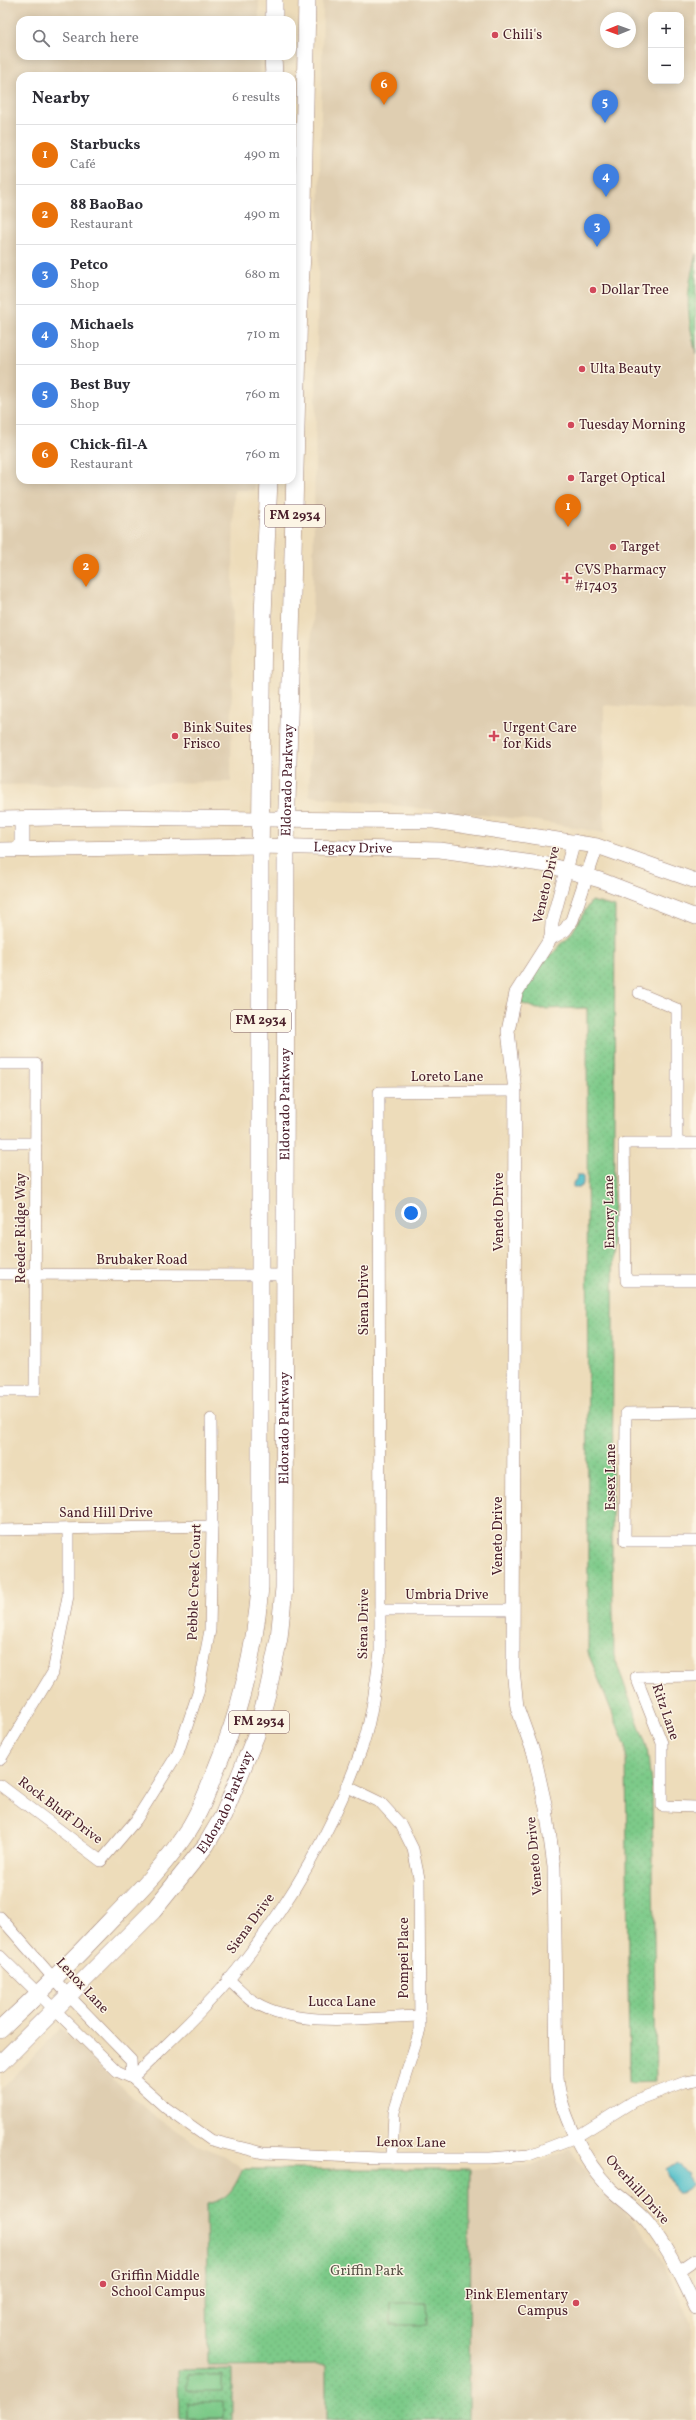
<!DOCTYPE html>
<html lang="en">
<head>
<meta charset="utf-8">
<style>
  body { margin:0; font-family:Vollkorn,serif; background:#f7f7f7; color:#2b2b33 }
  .controls { position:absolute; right:12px; top:12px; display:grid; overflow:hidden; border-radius:8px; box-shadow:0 2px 10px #0003 }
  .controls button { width:36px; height:36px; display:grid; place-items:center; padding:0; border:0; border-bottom:1px solid #e1e1e2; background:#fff; color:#2b2b33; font:20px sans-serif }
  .compass { position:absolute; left:600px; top:12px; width:36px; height:36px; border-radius:50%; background:#fff; box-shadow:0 2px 10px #0003; rotate:269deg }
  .you { position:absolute; left:411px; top:1213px; width:14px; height:14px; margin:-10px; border:3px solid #fff; border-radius:50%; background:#1a73e8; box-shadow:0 0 0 6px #1a73e833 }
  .badge { display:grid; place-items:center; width:26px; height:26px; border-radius:50%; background:#7c3aed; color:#fff; font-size:13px; font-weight:700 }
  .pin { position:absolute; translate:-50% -33px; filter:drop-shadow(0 1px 2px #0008) }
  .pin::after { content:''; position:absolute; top:21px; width:14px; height:12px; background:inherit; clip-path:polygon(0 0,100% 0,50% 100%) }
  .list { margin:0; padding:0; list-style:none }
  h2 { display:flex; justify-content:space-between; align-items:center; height:52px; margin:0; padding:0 16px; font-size:17px }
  h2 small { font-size:13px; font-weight:400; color:#7c7c81 }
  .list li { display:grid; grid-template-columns:26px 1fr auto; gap:12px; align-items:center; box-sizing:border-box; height:60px; padding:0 16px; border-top:1px solid #e1e1e2 }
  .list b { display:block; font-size:15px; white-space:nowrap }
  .list p { margin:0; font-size:13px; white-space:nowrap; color:#7c7c81 }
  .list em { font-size:13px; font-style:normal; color:#7c7c81 }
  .icon { flex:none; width:22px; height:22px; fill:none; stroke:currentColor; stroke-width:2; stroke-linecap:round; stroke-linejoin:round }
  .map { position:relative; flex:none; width:696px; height:2420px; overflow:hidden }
  .search { position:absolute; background:#fff; box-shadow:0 2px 10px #0003; left:16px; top:16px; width:280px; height:44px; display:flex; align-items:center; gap:10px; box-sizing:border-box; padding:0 14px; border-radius:12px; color:#7c7c81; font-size:15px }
  .panel { position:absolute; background:#fff; box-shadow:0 2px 10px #0003; left:16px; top:72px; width:280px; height:412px; border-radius:12px }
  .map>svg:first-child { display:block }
  .built { fill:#dfceb1; fill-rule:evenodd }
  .park { fill:url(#park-dots); stroke:#64745a }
  .pitch { fill:#7dca89; stroke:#64745a }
  .water { fill:#51bfc9; stroke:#4e6f7a }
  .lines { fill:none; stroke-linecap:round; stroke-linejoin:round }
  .minor-casing { stroke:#9c7e72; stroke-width:12 }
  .tertiary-casing { stroke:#9c7e72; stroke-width:14 }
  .secondary-casing { stroke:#9c7e72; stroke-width:16 }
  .primary-casing { stroke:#9c7e72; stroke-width:18 }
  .minor { stroke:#fff; stroke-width:11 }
  .tertiary { stroke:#fff; stroke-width:13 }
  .secondary { stroke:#fff; stroke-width:15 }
  .primary { stroke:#fff; stroke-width:17 }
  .poi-dot { fill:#d1495b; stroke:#fcf5e5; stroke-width:1.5 }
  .labels { text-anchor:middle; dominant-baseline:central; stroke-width:3; stroke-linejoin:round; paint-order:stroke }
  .shield { fill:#fcf5e5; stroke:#7f5f63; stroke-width:1 }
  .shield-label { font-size:13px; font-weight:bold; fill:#4a1f2b }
  .poi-label { font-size:14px; fill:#4a1f2b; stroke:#fcf5e5; text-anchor:start }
  .street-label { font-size:14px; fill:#4a1f2b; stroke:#fcf5e5 }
  .park-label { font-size:14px; fill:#595247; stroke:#fcf5e5 }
</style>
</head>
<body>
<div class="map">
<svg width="696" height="2420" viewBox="0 0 696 2420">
  <defs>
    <pattern id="park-dots" width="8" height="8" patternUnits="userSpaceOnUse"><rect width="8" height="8" fill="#7dca89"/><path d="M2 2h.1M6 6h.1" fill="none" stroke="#6ead76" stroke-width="1.8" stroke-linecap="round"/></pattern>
  </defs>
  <rect width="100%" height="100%" fill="#fcf5e5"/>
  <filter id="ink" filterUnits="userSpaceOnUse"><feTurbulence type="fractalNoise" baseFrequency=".025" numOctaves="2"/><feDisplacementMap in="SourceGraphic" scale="8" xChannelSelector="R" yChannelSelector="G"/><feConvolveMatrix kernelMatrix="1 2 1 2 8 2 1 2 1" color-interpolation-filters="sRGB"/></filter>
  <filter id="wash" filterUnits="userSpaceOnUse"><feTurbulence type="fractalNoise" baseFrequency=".012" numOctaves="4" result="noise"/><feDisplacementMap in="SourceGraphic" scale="16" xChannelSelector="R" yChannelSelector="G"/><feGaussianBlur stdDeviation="0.9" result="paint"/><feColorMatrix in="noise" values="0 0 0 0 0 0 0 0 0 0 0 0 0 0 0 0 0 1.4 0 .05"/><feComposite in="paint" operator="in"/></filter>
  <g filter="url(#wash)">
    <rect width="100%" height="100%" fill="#eddcba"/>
    <g class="built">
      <polygon points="0,0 259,0 259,20 20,20 20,56 259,56 259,76 20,76 20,480 254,480 254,490 234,490 231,782 0,785"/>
      <path d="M323 0H696V254L687 289V317L696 354V712L604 705V833L538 821 309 796ZM651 15H681V81H651ZM606 18H630V42H606Z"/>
      <polygon points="61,2028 111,2078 155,2116 198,2145 227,2157 243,2169 231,2192 220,2201 208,2366 326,2365 326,2420 0,2420 0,2091"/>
      <polygon points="570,2149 599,2191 624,2210 655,2248 672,2281 691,2324 692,2420 469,2420 470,2169 533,2165"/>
    </g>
    <g class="park">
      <path d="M696 254V354C686 310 685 297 696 254Z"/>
      <polygon points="591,901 615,907 612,1559 614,1656 647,1747 652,1793 656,2081 629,2082 626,1747 588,1653 587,1008 537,1009 521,1003 525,989 534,973 571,934"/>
      <path d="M243 2169H470L469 2420H326V2365L208 2366 206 2204C230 2199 233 2189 243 2169Z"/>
      <polygon points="232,2369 232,2420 179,2420 178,2370"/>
    </g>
    <g class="pitch">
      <polygon points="390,2302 426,2302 427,2325 390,2325"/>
      <rect x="188" y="2375" width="35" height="16"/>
      <rect x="188" y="2402" width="35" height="16"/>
    </g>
    <g class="water">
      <polygon points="577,1175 583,1175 583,1184 580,1187 573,1187 573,1183 576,1181"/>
      <polygon points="677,2162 686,2173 690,2175 689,2178 692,2184 692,2186 680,2193 677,2193 666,2169"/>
    </g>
  </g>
  <g filter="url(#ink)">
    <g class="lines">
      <defs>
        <g id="minor">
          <polyline points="639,993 677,1009 677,1143"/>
          <polyline points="0,1064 36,1064 35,1391 0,1391"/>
          <polyline points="0,1143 36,1143"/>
          <polyline points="696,1143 624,1143 626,1281 696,1281"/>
          <polyline points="0,1274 285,1275"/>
          <polyline points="696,1412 626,1413 625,1541 696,1541"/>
          <polyline points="0,1530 212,1526"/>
          <polyline points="380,1610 513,1610"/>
          <polyline points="696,1676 636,1677 662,1743 662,1806 696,1807"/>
          <polyline points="0,1760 53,1672 68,1596 68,1529"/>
          <polyline points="0,1785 101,1861 136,1820 178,1753 198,1693 210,1630 212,1526 211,1419"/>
          <polyline points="346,1786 381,1803 401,1825 413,1849 419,1878 420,2030 394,2112 392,2158"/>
          <polyline points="0,1917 69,1996 131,2060 132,2078"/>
          <polyline points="0,1956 117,2071 132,2078 166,2108 211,2140 263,2153 379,2158 490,2158 529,2155 576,2137 634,2101 685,2082 696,2080"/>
          <path d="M228 1979C237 1986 246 1997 256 2003 300 2029 371 2017 420 2016"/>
          <path d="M132 2078C172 2039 214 2001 247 1957 294 1896 334 1826 360 1753 372 1721 375 1686 380 1652L379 1092 515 1091"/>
          <polyline points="680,2270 696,2259"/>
        </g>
        <g id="tertiary">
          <path d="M597 846 572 920 565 930 551 938 516 993 508 1031 515 1091 513 1669 517 1707 534 1754 546 1808 554 1867 557 2076C559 2111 585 2163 610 2188 622 2200 640 2211 650 2225 669 2251 683 2278 696 2308"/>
          <polyline points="551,938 552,922 574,841"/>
        </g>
        <g id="secondary">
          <polyline points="0,819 107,817 434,821 597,846 696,881"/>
          <polyline points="22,819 22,849"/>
          <path id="s1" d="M0 850 260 846 440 850 548 865 600 880 696 917"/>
        </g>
        <g id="primary">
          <polyline points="274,20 274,0"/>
          <polyline points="273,56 274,76"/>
          <path d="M0 2030C38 1995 74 1959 110 1921 137 1893 165 1865 187 1832 200 1812 208 1791 216 1769 241 1710 255 1651 260 1587V866L263 615 269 480"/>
          <path id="s2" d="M0 2064 153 1911 206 1845 223 1816 256 1735 268 1690 279 1638 284 1588 286 846 299 301 302 256 307 0"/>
        </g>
      </defs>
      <use href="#minor" class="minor-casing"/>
      <use href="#tertiary" class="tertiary-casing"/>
      <use href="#secondary" class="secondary-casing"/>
      <use href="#primary" class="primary-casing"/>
      <use href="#minor" class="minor"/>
      <use href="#tertiary" class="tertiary"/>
      <use href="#secondary" class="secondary"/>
      <use href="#primary" class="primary"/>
    </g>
  </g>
  <g class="poi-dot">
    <circle cx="495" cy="35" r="4"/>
    <circle cx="593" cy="290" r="4"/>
    <circle cx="582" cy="369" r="4"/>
    <circle cx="571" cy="425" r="4"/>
    <circle cx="571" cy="478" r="4"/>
    <circle cx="613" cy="547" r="4"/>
    <path d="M565 572h4v4h4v4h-4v4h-4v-4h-4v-4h4z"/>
    <circle cx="175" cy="736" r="4"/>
    <path d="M492 730h4v4h4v4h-4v4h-4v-4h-4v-4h4z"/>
    <circle cx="103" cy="2284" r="4"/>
    <circle cx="576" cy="2303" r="4"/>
  </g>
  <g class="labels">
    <g class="shield">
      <rect x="265" y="505" width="60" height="22" rx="3"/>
      <rect x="231" y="1010" width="60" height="22" rx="3"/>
      <rect x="229" y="1711" width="60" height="22" rx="3"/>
    </g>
    <g class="shield-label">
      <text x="295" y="516">FM 2934</text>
      <text x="261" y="1021">FM 2934</text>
      <text x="259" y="1722">FM 2934</text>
    </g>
    <g class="poi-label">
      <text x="503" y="35">Chili's</text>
      <text x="601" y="290">Dollar Tree</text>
      <text x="590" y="369">Ulta Beauty</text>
      <text x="579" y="425">Tuesday Morning</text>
      <text x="579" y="478">Target Optical</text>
      <text x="621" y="547">Target</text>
      <text x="575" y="570">CVS Pharmacy<tspan x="575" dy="16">#17403</tspan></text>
      <text x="183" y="728">Bink Suites<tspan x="183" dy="16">Frisco</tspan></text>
      <text x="503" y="728">Urgent Care<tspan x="503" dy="16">for Kids</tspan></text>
      <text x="111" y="2276">Griffin Middle<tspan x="111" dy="16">School Campus</tspan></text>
      <text x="568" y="2295" text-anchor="end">Pink Elementary<tspan x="568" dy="16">Campus</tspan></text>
    </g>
    <g class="street-label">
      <text stroke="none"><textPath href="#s2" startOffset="1380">Eldorado Parkway</textPath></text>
      <text stroke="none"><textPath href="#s1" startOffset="353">Legacy Drive</textPath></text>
      <text transform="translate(547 885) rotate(-77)">Veneto Drive</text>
      <text x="447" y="1077">Loreto Lane</text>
      <text stroke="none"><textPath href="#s2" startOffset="1056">Eldorado Parkway</textPath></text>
      <text transform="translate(499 1212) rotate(-90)">Veneto Drive</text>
      <text transform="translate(610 1212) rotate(-91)">Emory Lane</text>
      <text transform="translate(21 1228) rotate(-90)">Reeder Ridge Way</text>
      <text x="142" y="1260">Brubaker Road</text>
      <text transform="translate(364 1300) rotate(-90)">Siena Drive</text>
      <text stroke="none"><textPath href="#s2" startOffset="732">Eldorado Parkway</textPath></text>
      <text transform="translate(611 1477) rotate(-90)">Essex Lane</text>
      <text x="106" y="1513">Sand Hill Drive</text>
      <text transform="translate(498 1536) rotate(-90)">Veneto Drive</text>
      <text transform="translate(195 1582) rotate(-88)">Pebble Creek Court</text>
      <text x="447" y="1595">Umbria Drive</text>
      <text transform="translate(364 1624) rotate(-89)">Siena Drive</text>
      <text transform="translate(665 1712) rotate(71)">Ritz Lane</text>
      <text stroke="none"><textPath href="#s2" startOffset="348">Eldorado Parkway</textPath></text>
      <text transform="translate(60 1811) rotate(37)">Rock Bluff Drive</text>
      <text transform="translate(535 1856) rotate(-95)">Veneto Drive</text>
      <text transform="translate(251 1924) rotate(-54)">Siena Drive</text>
      <text transform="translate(404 1958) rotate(-90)">Pompei Place</text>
      <text transform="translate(82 1986) rotate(47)">Lenox Lane</text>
      <text x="342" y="2002">Lucca Lane</text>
      <text transform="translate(411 2143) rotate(1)">Lenox Lane</text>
      <text transform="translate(637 2190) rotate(48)">Overhill Drive</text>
    </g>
    <g class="park-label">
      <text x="367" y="2271">Griffin Park</text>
    </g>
  </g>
</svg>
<div class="controls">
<button>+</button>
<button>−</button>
</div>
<svg class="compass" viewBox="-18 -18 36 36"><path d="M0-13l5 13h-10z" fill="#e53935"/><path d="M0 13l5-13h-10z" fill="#7c7c81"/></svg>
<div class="you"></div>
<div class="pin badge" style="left:568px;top:527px;background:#e8710a">1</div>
<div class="pin badge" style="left:86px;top:587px;background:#e8710a">2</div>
<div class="pin badge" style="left:597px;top:247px;background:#3f7fe0">3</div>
<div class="pin badge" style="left:606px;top:197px;background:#3f7fe0">4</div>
<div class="pin badge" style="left:605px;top:123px;background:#3f7fe0">5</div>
<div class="pin badge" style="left:384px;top:105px;background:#e8710a">6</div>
<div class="search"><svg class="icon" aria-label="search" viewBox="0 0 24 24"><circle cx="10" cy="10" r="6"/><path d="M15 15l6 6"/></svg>Search here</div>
<section class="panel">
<h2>Nearby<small>6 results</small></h2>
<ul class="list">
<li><span class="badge" style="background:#e8710a">1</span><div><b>Starbucks</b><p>Café</p></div><em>490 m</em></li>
<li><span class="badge" style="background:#e8710a">2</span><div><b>88 BaoBao</b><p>Restaurant</p></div><em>490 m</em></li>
<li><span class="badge" style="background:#3f7fe0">3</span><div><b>Petco</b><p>Shop</p></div><em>680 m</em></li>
<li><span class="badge" style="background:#3f7fe0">4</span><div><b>Michaels</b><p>Shop</p></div><em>710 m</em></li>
<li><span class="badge" style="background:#3f7fe0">5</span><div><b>Best Buy</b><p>Shop</p></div><em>760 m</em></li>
<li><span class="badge" style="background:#e8710a">6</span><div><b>Chick-fil-A</b><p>Restaurant</p></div><em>760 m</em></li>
</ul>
</section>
</div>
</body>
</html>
